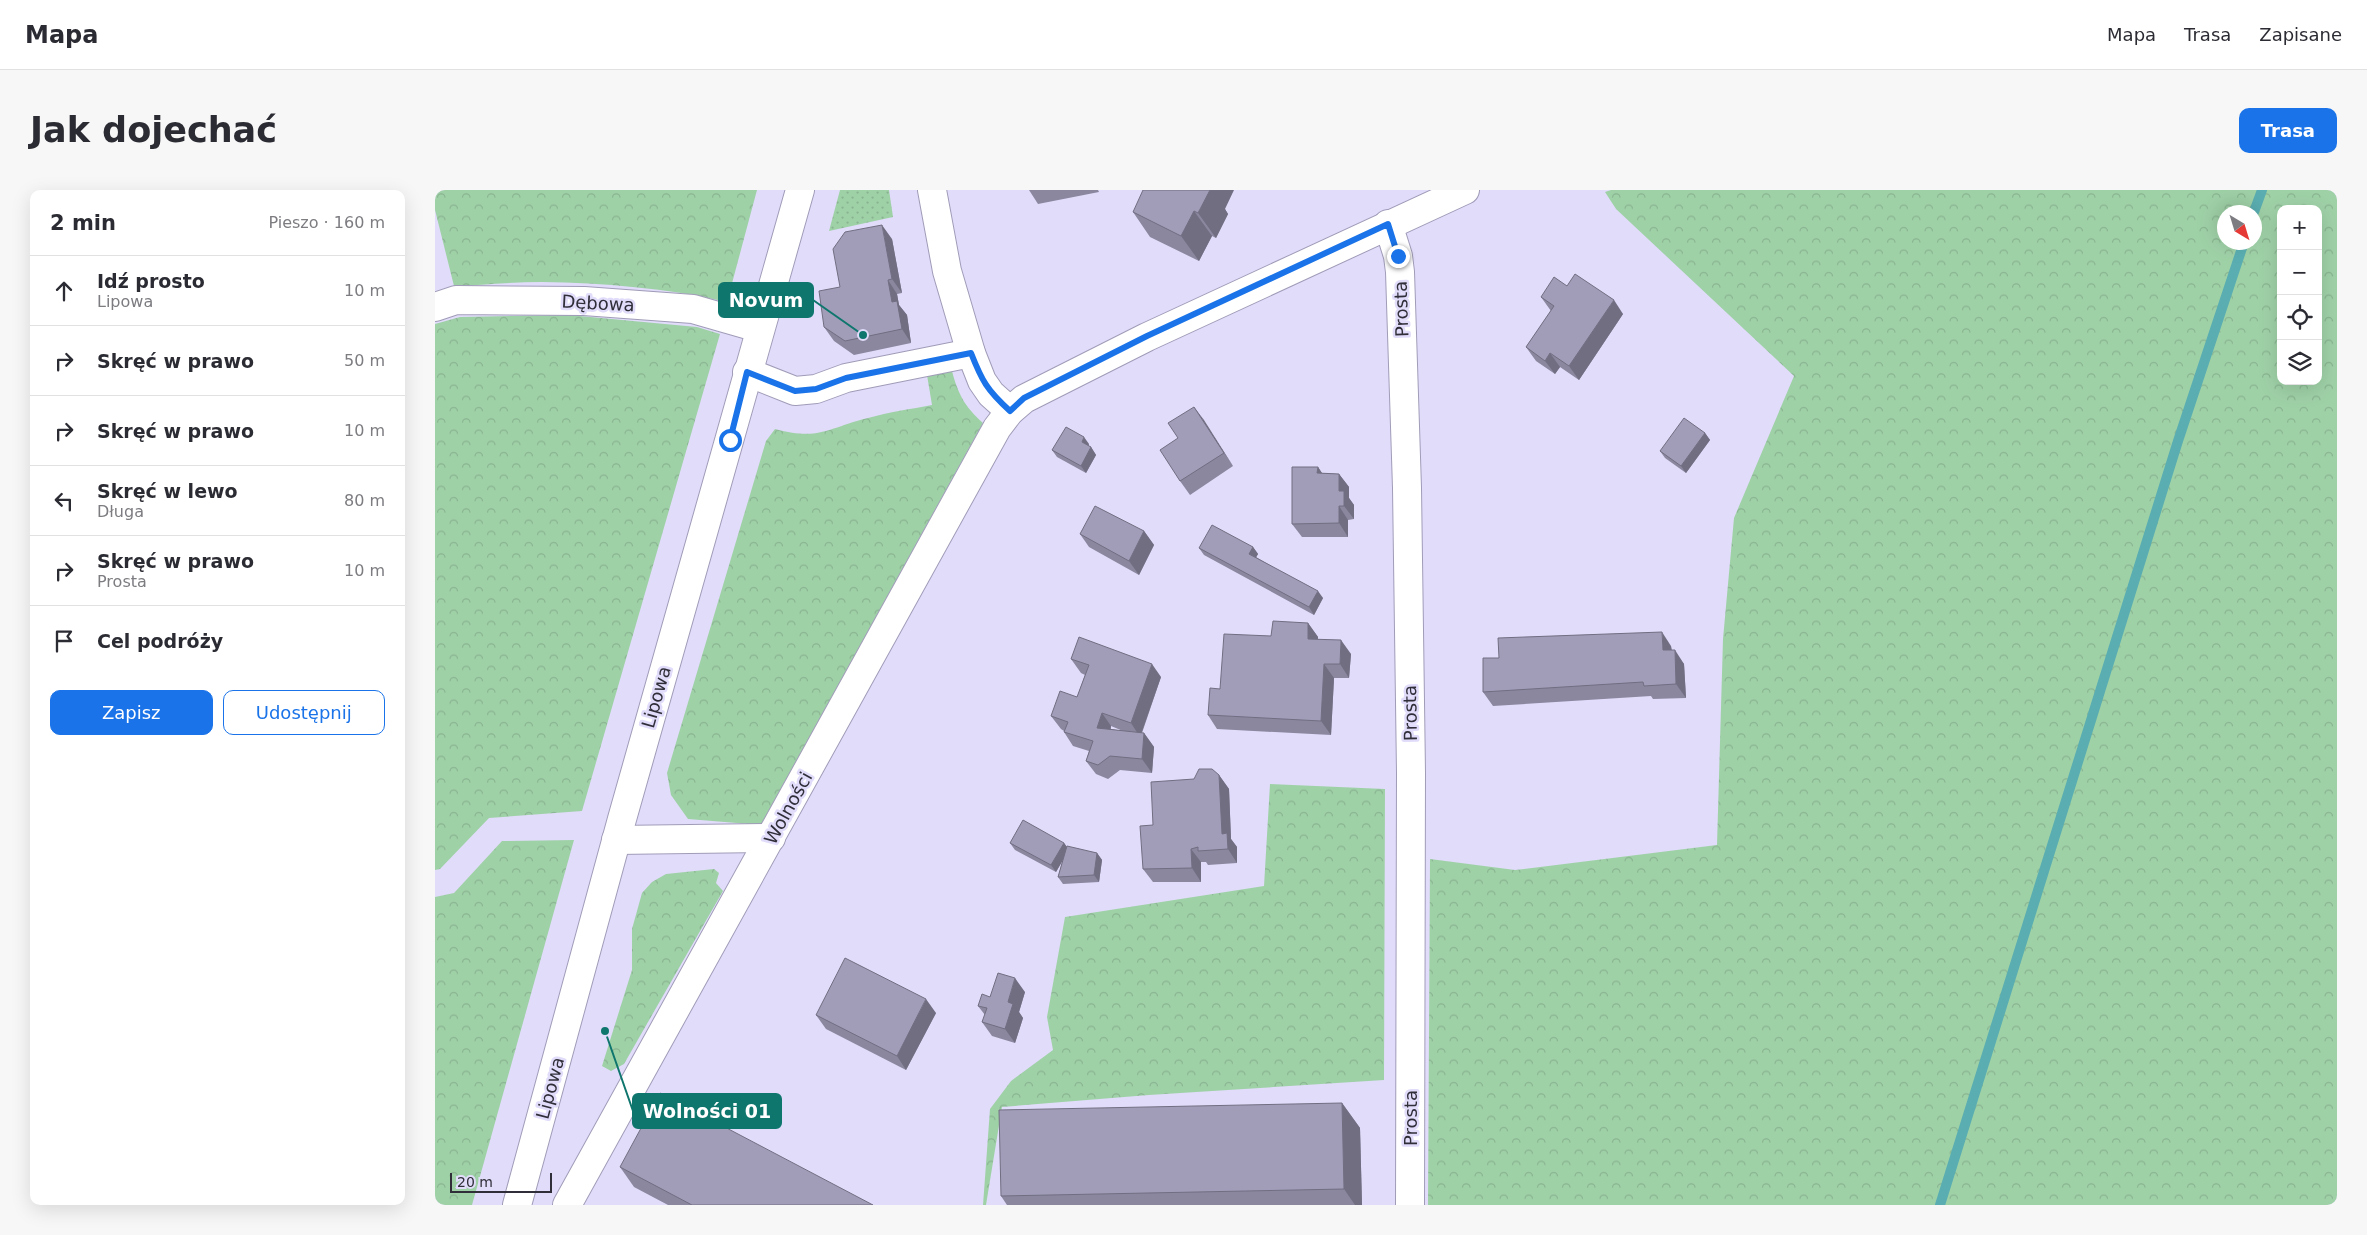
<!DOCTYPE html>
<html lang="pl">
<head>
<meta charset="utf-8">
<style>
  body { margin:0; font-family:"DejaVu Sans",sans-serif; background:#f7f7f7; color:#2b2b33 }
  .controls { position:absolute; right:15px; top:15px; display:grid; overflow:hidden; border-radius:10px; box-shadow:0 5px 20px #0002 }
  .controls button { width:45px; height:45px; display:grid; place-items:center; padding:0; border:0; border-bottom:1px solid #e1e1e2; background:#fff; color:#2b2b33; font:25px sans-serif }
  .compass { position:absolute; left:1782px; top:15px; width:45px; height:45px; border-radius:50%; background:#fff; box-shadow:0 5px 20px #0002; rotate:142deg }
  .scale { position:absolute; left:15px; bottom:12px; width:102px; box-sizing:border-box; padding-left:5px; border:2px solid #302e39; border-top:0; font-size:14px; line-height:18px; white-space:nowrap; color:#302e39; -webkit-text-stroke:4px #e1dcfa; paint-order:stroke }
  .stop { position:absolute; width:15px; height:15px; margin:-11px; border:4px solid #1a73e8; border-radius:50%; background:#fff }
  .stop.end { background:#1a73e8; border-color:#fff; box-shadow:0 1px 5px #0008 }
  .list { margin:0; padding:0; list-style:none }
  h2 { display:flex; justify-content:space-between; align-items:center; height:65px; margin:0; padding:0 20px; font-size:21px }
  h2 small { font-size:16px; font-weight:400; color:#7c7c81 }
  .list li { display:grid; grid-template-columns:32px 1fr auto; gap:15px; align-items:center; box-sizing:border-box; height:70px; padding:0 20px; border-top:1px solid #e1e1e2 }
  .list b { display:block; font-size:19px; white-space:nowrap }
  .list p { margin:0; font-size:16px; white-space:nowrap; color:#7c7c81 }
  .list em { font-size:16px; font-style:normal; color:#7c7c81 }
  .actions { display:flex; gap:10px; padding:15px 20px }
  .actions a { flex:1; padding:11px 0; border:1px solid #1a73e8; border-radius:10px; text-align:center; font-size:18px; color:#1a73e8 }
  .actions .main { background:#1a73e8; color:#fff }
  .icon { flex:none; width:28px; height:28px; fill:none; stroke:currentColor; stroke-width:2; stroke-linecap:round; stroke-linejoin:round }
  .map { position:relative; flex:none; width:1902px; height:1015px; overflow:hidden; border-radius:10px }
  header { display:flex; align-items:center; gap:30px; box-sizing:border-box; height:70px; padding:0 25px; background:#fff; border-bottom:1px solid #e1e1e2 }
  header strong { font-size:24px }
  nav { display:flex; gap:28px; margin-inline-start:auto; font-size:18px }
  .intro { display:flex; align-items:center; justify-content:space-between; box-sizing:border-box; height:120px; padding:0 30px }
  h1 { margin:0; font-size:35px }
  .button { padding:12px 22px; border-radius:10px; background:#1a73e8; color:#fff; font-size:18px; font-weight:700 }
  main { display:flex; gap:30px; padding:0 30px }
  aside { flex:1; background:#fff; border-radius:10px; box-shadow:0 5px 20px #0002 }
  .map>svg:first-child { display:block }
  .grass { fill:url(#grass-dots) }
  .forest { fill:url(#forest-crowns); fill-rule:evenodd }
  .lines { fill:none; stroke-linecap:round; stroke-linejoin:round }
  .stream { stroke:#5aaeb1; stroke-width:10 }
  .minor-casing { stroke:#a09cb8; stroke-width:30 }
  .minor { stroke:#fff; stroke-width:28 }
  .wall { fill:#8a879f; fill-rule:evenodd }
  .shaded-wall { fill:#716e82 }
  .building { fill:#a19db9; stroke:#716e82 }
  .route { stroke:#1a73e8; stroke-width:6 }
  .labels { text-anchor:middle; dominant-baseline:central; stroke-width:5; stroke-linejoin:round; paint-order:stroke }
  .street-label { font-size:18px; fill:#302e39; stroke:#e1dcfa }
  .leader { fill:none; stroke:#0f766e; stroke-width:2 }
  .callout-dot { fill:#0f766e; stroke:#e1dcfa; stroke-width:2 }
  .callout { fill:#0f766e; stroke:#0f766e; stroke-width:2 }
  .callout-label { font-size:19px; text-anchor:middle; font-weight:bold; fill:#fff }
</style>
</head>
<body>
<header>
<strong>Mapa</strong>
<nav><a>Mapa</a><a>Trasa</a><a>Zapisane</a></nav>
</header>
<div class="intro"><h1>Jak dojechać</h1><a class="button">Trasa</a></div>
<main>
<aside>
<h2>2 min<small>Pieszo · 160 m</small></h2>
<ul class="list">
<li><svg class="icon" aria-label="ahead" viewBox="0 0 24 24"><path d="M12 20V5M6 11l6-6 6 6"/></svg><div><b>Idź prosto</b><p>Lipowa</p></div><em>10 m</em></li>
<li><svg class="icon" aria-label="right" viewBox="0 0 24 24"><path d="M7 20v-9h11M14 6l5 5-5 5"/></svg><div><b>Skręć w prawo</b></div><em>50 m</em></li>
<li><svg class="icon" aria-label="right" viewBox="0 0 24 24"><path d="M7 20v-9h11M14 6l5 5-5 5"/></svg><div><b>Skręć w prawo</b></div><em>10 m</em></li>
<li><svg class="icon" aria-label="left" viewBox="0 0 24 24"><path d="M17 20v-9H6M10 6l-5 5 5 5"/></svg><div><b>Skręć w lewo</b><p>Długa</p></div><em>80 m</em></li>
<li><svg class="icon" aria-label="right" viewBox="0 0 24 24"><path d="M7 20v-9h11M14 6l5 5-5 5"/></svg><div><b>Skręć w prawo</b><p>Prosta</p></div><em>10 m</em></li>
<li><svg class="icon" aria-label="arrive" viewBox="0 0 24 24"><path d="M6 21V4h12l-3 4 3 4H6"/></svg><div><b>Cel podróży</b></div></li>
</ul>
<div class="actions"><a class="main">Zapisz</a><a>Udostępnij</a></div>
</aside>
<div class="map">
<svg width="1902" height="1015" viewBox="0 0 1902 1015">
  <defs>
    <pattern id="grass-dots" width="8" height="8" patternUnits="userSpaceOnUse" patternTransform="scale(1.25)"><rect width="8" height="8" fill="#9fd1a7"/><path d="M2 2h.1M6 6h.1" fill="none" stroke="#89b490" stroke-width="1.8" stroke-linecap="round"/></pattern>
    <pattern id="forest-crowns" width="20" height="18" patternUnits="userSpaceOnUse" patternTransform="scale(1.25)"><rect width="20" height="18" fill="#9fd1a7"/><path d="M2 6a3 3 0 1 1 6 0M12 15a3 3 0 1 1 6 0" fill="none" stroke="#89b490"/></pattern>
  </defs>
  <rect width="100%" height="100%" fill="#e1dcfa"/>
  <polygon class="grass" points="405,0 454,0 458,27 394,41"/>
  <g class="forest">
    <path d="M0 0H322L292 112C232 98 168 93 107 92 77 92 48 95 19 96L0 20Z"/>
    <path d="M1176 0H1902V1015H993L995 669 1080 680 1282 655 1288 449 1299 328 1359 186 1181 19 1170 2ZM1846 19H1883V191H1846ZM1790 22H1820V52H1790Z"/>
    <polygon points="134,125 262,137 285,144 147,621 54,628 5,679 0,680 0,134 25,127"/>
    <path d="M517 181C523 204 530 217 548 233L326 635 253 629 236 605 232 583 331 251 340 239C385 251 392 238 433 228 454 222 476 219 497 215L492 185Z"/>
    <polygon points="835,594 950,599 949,890 714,905 567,917 551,1015 548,1015 555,919 576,891 618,860 612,827 630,727 829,696"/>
    <polygon points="139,650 37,1015 0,1015 0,707 19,703 67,651"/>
    <polygon points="279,679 284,683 281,693 288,701 189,874 176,881 167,876 197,780 197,739 207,703 217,692 231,684"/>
  </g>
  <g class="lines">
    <g class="stream">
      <polyline points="1819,22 1827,0"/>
      <polyline points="1505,1015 1743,251 1809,52"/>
    </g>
    <defs>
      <g id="minor">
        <polyline points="497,0 512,81 536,163 547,191 556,204 575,221"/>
        <polyline points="953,34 963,66 965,82 972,298 976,583 975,1015"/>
        <polyline points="0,117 21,110 149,111 258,119 324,138"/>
        <polyline points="312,182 360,201 381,199 411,188 536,163"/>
        <polyline points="181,650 336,648"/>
        <polyline points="82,1015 187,629 365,0"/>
        <polyline points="132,1015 562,238 575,221 589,209 712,147 1030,0"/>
      </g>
    </defs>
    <use href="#minor" class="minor-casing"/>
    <use href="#minor" class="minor"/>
  </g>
  <g class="wall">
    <polygon points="594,0 663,0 664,2 603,14"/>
    <polygon points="790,19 793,24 781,48 777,46 764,71 715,47 698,22"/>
    <polygon points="457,49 467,103 462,104 464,115 472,125 476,153 419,165 399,151 389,137 405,97"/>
    <polygon points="1132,96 1188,124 1144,190 1125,177 1120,184 1101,171 1091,157 1116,121 1106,107"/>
    <polygon points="759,217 798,276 755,305 745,291 743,248"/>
    <polygon points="1270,243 1275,250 1251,283 1230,268 1225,261"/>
    <polygon points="654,254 653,256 656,257 661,265 651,283 622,267 617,260"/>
    <polygon points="883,277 887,283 904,284 914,297 914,308 919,315 919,329 913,330 913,347 867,347 857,334"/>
    <polygon points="709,341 719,355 704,385 654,357 645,344"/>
    <polygon points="818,357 823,364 821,367 888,408 879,425 769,365 764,358"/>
    <polygon points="873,433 883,447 883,449 916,464 914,488 899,488 896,545 782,539 773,525 785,499 836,446"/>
    <polygon points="1236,456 1237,460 1249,474 1251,508 1218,509 1216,506 1058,516 1048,502 1064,468"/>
    <path d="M636 469 726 487 707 543H709L719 557 717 583 685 580 673 589 661 584 651 571 654 561 638 556 629 542V541L626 539 616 526 642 507 650 485 646 483ZM676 536 688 541 676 539Z"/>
    <polygon points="784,585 794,599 796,649 802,657 802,673 773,675 771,672 766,672 766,692 718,692 708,679 718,635 759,589"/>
    <polygon points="575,653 629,653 632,657 662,663 667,670 664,692 628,694 623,687 628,669 621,682 580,660"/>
    <polygon points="590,802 584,822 588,828 580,853 557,846 547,832 550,825 543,816 555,807"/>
    <polygon points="501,823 471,880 391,839 381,825"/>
    <polygon points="907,913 925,938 927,1015 572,1015 566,1006"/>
    <polygon points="185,977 438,1015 233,1015 199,997"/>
  </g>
  <g class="shaded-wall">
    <polygon points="774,0 799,0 790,19 793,24 781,48 763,23"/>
    <polygon points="759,21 777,46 764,71 746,46"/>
    <polygon points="447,35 457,49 467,103 457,89"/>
    <polygon points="453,90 462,104 464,115 472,125 476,153 467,139 457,112"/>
    <polygon points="1179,110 1188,124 1144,190 1134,176"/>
    <polygon points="1115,163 1125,177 1120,184 1110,171"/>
    <polygon points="759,217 769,230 798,276 789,263"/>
    <polygon points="1270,243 1275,250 1251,283 1246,276"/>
    <polygon points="649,247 654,254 652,259 647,252"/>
    <polygon points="656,257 661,265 651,283 646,276"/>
    <polygon points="883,277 892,291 882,283"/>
    <polygon points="904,284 914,297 914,308 919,315 919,329 909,316 904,301"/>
    <polygon points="904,316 913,330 913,347 904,333"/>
    <polygon points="709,341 719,355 704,385 694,371"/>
    <polygon points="818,357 823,364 819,371 814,364"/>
    <polygon points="883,401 888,408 879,425 874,417"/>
    <polygon points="873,433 883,447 882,463 873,449"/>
    <polygon points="1227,442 1236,456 1237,474 1228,460"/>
    <polygon points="906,450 916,464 914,488 905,474"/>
    <polygon points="1240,460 1249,474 1251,508 1241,494"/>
    <polygon points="717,474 726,487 705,547 696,533"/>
    <polygon points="889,474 899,488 896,545 886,531"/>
    <polygon points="667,523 676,536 672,552 662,538"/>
    <polygon points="709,543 719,557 717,583 707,569"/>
    <polygon points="784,585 794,599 796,649 802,657 802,673 793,659 787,644"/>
    <polygon points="629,653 634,660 621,682 616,675"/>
    <polygon points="756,659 766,672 766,692 757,678"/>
    <polygon points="662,663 667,670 664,692 659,685"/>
    <polygon points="580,788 590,802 584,822 588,828 580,853 570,839 573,812"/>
    <polygon points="491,809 501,823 471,880 462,866"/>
    <polygon points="907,913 925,938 927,1015 920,1015 909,999"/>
  </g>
  <g class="building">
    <polygon points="708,0 775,0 763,23 759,21 746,46 698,22"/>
    <polygon points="447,35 457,89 453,90 457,112 462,111 467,139 410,151 389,137 384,101 405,97 398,59 410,42"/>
    <polygon points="1140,84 1179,110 1134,176 1115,163 1110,171 1091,157 1119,116 1106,107 1119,87 1132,96"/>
    <polygon points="759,217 789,263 745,291 725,260 743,248 733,233"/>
    <polygon points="1249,228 1270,243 1246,276 1225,261"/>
    <polygon points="631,237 649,247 647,252 656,257 646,276 617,260"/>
    <polygon points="857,277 883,277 882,283 904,284 904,301 909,301 909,316 904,316 904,333 857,334"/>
    <polygon points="660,316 709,341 694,371 645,344"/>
    <polygon points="777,335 818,357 814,364 883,401 874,417 764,358"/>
    <polygon points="838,431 873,433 873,449 906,450 905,474 889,474 886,531 773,525 775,498 785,499 789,444 836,446"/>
    <polygon points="1227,442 1228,460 1240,460 1241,494 1209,496 1208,492 1048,502 1048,468 1064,468 1063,448"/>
    <polygon points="644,447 717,474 696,533 667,523 662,538 709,543 707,569 675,566 663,575 651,571 658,551 629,542 633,532 616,526 625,501 642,507 654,475 636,469"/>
    <polygon points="764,579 777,579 784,585 787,644 792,643 793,659 763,661 763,657 756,659 757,678 708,679 705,636 718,635 716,592 759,589"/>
    <polygon points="588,630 629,653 616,675 575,653"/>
    <polygon points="632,656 662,663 659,685 623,687"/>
    <polygon points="410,768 491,809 462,866 381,825"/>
    <polygon points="563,783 580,788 573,812 578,814 570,839 547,832 552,818 543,816 547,804 555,807"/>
    <polygon points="225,903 438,1015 257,1015 185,977"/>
    <polygon points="907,913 909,999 566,1006 564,920"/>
  </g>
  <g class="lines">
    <path class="route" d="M295 250 312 182 360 201 381 199 411 188 536 163C547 191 552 200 575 221L589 208 712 146 953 34 963 66"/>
  </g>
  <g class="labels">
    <g class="street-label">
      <text transform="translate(163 113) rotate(3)">Dębowa</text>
      <text transform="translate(966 119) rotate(-92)">Prosta</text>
      <text transform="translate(221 507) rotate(-74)">Lipowa</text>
      <text transform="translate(975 523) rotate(-91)">Prosta</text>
      <text transform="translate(353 618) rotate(-61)">Wolności</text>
      <text transform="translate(115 898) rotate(-75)">Lipowa</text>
      <text transform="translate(975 928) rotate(-90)">Prosta</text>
    </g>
  </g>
  <path class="leader" d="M428 145L378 110M170 841L198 921"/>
  <g class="callout-dot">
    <circle cx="428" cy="145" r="5"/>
    <circle cx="170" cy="841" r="5"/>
  </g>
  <g class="callout">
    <rect x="284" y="93" width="94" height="34" rx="5"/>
    <rect x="198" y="904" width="148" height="34" rx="5"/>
  </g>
  <g class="callout-label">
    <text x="331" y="117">Novum</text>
    <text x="272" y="928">Wolności 01</text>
  </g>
</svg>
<div class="controls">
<button>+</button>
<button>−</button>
<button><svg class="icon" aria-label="locate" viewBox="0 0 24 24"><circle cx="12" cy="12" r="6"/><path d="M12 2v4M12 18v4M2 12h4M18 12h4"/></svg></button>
<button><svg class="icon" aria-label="layers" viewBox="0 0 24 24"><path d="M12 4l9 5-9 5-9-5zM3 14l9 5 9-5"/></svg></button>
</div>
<svg class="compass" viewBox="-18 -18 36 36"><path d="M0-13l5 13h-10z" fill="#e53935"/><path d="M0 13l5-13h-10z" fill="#7c7c81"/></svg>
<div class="scale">20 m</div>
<div class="stop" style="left:295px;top:250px"></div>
<div class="stop end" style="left:963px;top:66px"></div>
</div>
</main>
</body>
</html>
